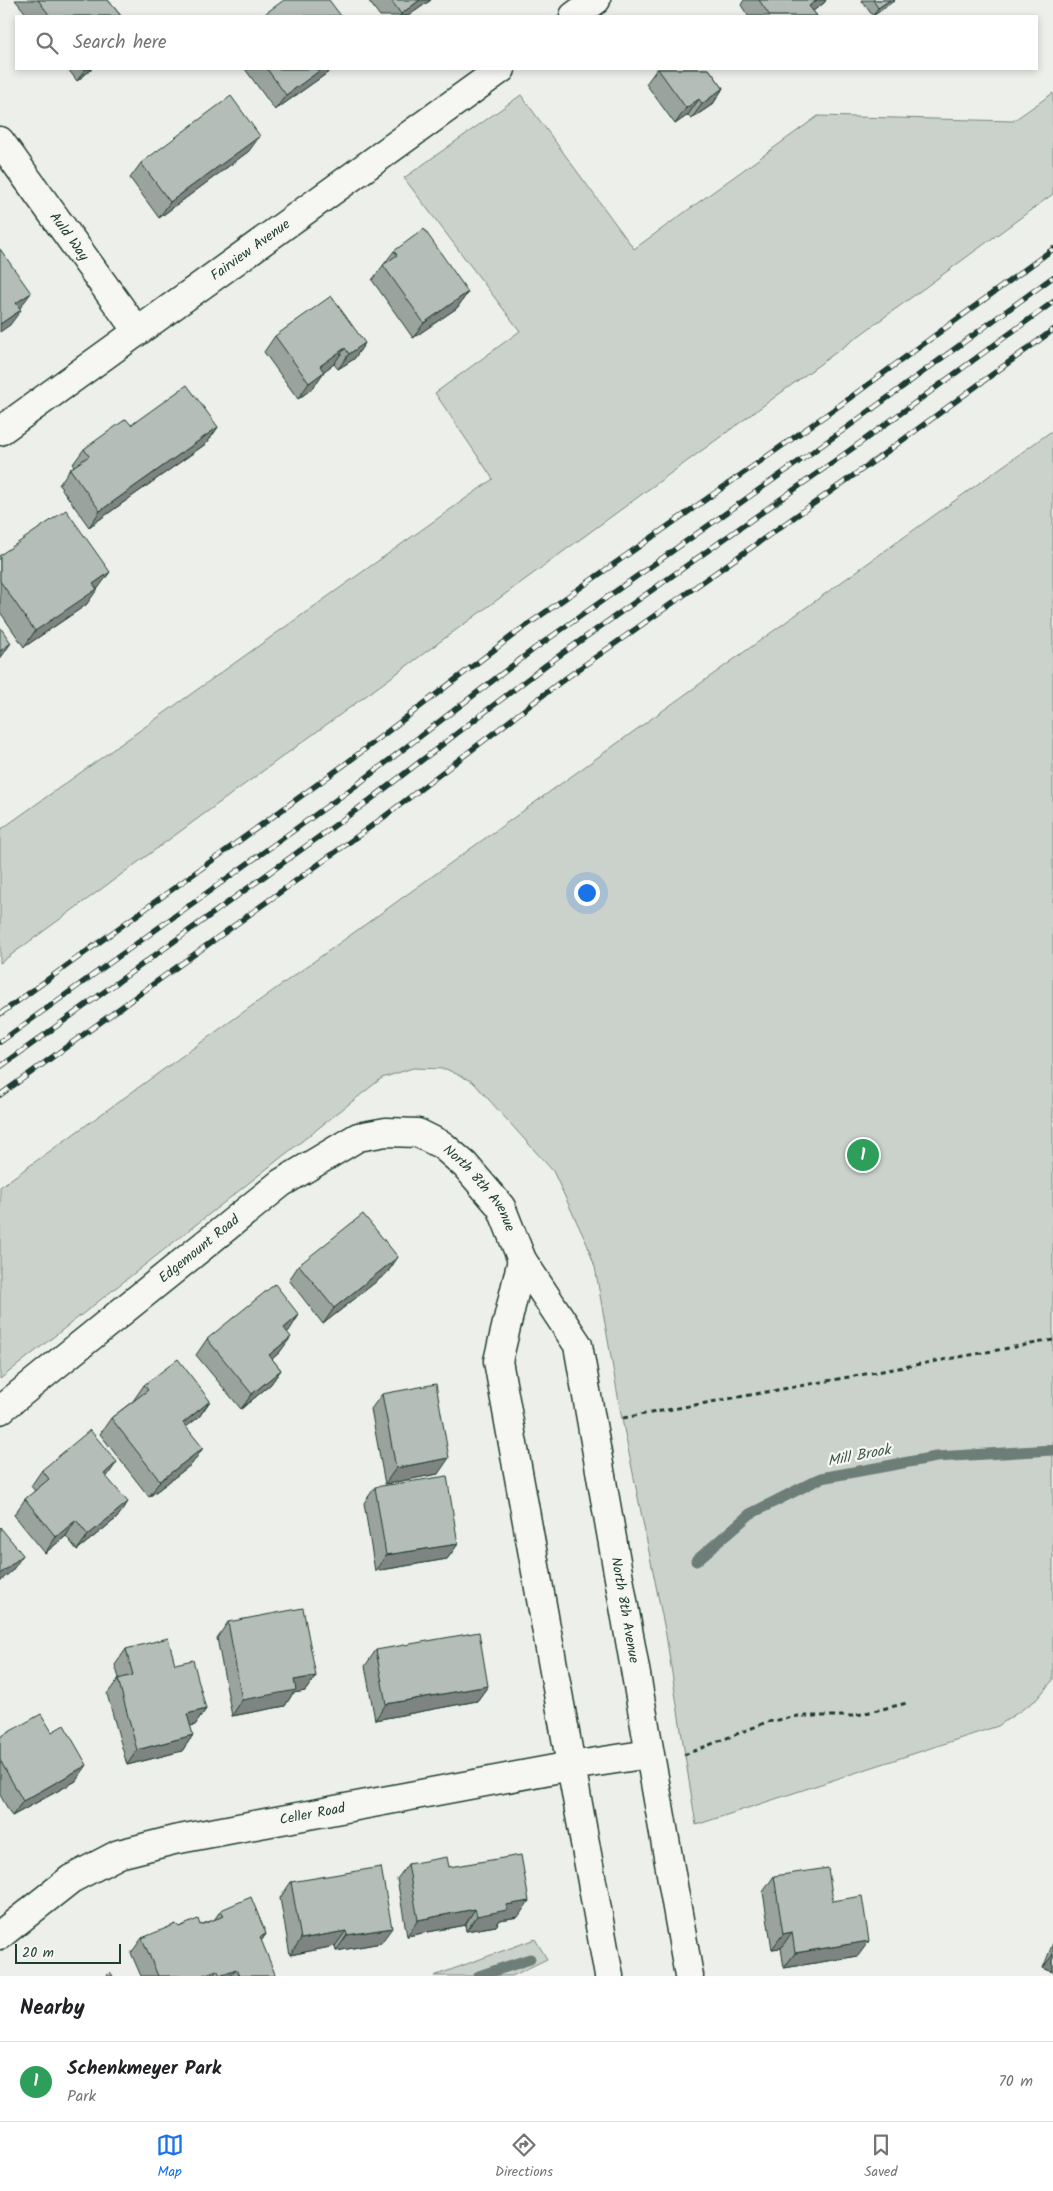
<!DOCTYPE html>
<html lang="en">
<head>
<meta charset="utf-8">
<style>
  body { margin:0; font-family:Kalam,sans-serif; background:#f2f2f2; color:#202124 }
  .scale { position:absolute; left:15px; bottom:12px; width:106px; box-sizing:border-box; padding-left:5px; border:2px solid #1f3d34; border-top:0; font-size:14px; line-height:18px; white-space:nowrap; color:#1f3d34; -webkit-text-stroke:4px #f6f6f2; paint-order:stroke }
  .you { position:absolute; left:586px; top:892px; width:18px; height:18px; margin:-12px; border:4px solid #fff; border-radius:50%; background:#1a73e8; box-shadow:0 0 0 8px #1a73e833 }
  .badge { display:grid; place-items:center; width:32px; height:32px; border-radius:50%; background:#1a73e8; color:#fff; font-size:16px; font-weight:700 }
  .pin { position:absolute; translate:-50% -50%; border:2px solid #fff; box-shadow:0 1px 5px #0006 }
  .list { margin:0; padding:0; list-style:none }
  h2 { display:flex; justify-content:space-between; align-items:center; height:65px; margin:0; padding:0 20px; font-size:21px }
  h2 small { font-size:16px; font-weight:400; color:#757577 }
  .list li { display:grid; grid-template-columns:32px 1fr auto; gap:15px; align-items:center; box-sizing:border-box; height:80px; padding:0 20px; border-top:1px solid #e0e0e0 }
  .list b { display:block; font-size:19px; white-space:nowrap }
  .list p { margin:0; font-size:16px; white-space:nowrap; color:#757577 }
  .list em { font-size:16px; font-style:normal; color:#757577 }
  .icon { flex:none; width:28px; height:28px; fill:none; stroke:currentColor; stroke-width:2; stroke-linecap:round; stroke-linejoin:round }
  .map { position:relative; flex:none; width:1053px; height:1976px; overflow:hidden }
  .search { position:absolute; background:#fff; box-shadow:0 2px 8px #0003; left:15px; right:15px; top:15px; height:55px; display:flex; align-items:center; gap:12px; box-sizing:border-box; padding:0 18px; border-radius:0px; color:#757577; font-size:19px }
  .sheet { height:145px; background:#fff }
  nav { display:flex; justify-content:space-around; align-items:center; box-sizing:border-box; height:70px; border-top:1px solid #e0e0e0; background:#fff; font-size:14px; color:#757577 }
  nav a { display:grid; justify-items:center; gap:2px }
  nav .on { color:#1a73e8 }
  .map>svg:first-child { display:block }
  .green { fill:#cbd2cc; stroke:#758880 }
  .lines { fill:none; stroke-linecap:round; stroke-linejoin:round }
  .stream { stroke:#6c7e77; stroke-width:11 }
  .minor-casing { stroke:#1f3d34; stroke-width:31 }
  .path { stroke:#1f3d34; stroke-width:3; stroke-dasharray:5 4; stroke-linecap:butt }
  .minor { stroke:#f6f6f2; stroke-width:28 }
  .rail-casing { stroke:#1f3d34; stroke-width:5.5 }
  .rail { stroke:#f6f6f2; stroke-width:4; stroke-dasharray:11; stroke-linecap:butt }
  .wall { fill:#9ba39e; stroke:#1f3d34 }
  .shaded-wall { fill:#7e8481; stroke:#1f3d34 }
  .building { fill:#b4bdb8; stroke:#1f3d34 }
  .labels { text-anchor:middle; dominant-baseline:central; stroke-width:4.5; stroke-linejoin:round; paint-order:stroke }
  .street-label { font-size:14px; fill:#1f3d34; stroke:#f6f6f2 }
  .water-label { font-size:15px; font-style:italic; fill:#3f5850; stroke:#f6f6f2 }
</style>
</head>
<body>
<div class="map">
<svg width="1053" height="1976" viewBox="0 0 1053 1976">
  <rect width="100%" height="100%" fill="#edefea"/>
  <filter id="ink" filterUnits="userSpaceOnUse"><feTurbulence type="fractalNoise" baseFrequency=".02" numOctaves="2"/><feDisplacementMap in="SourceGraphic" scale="10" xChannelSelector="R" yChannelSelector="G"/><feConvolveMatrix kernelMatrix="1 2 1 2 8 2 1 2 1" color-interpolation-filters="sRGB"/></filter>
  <g filter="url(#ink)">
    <g class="green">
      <polygon points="1053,93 1053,194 0,963 0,830 493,479 435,393 520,331 404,178 521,95 634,249 818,116 1013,121"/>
      <polygon points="1053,430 1053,1680 1036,1700 998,1726 696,1825 666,1635 622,1419 595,1267 587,1244 553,1171 473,1082 446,1069 413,1068 382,1078 0,1379 0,1187"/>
      <polygon points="535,1939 547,1959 512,1976 434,1976"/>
    </g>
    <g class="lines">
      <g class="stream">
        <polyline points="696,1561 750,1514 821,1478 936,1457 1053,1450"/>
        <polyline points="479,1976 530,1959"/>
      </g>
      <defs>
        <g id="minor">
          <polyline points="574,16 596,0"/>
          <path id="s1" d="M0 141 137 331"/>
          <path id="s2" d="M0 431 501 69"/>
          <polyline points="522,1260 498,1361 609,1976"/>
          <path id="s3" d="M0 1410 281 1183 358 1137 386 1132 418 1133 442 1145 465 1165 501 1207 522 1260 578 1345 689 1976"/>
          <path id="s4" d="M0 1935 71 1879 119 1854 174 1840 571 1766 649 1754"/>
        </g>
      </defs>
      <use href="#minor" class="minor-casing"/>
      <g class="path">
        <polyline points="623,1418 1053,1340"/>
        <polyline points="684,1755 767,1722 798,1716 853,1716 907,1703"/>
      </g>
      <use href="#minor" class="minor"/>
      <defs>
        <g id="rail">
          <polyline points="0,1014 344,765 520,630 836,408 1053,249"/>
          <polyline points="0,1042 358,784 534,649 849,426 1053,277"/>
          <polyline points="0,1067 370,800 546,665 860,443 1053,302"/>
          <polyline points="0,1095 384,817 559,683 874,461 1053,330"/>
        </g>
      </defs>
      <use href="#rail" class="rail-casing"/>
      <use href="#rail" class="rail"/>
    </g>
    <g class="wall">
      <polygon points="15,0 108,0 121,16 28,16"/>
      <polygon points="368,0 431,0 408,16 380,16"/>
      <polygon points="744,0 826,0 824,3 813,11 817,16 748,16 741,5"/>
      <polygon points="861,0 895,0 873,16"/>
      <polygon points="68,69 92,69 77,81"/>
      <polygon points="245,69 333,69 275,110"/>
      <polygon points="657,69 709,69 723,88 713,104 691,119 688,115 675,124 646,84"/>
      <polygon points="249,151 159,218 130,178 141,163"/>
      <polygon points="394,251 468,292 457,308 413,338 372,280"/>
      <polygon points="275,336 365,343 354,359 338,369 334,364 324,371 313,388 298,399 264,352"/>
      <polygon points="131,425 218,427 207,443 89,527 59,485 70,469 74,466 73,464 84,449"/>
      <polygon points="0,555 99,587 96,590 86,605 24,647 0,612"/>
      <polygon points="398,1257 387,1273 323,1324 289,1280 299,1265"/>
      <polygon points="299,1315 287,1332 280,1352 272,1359 281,1370 270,1385 241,1409 196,1355 207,1339"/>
      <polygon points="144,1385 210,1401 199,1417 186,1427 192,1464 149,1497 100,1434 111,1418 133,1401"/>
      <polygon points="382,1394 438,1474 385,1484 371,1409"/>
      <polygon points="42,1470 106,1477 117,1518 77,1550 66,1536 45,1553 14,1515 25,1499 35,1491 31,1486"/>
      <polygon points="375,1487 458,1544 447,1559 375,1571 364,1503"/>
      <polygon points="228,1622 316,1676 305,1691 293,1693 285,1706 232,1716 217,1638"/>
      <polygon points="126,1649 175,1664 206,1709 195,1725 190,1726 193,1735 182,1751 127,1765 107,1694 119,1678 115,1665"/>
      <polygon points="376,1650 488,1686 477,1701 375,1720 365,1666"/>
      <polygon points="52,1732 76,1781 12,1816 0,1795 0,1737"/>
      <polygon points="408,1864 449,1867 518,1917 500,1920 496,1926 466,1931 465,1925 407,1936 397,1879"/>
      <polygon points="774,1876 833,1901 858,1956 784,1968 781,1948 772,1949 763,1892"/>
      <polygon points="291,1882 381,1943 336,1951 335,1946 290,1955 280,1898"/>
      <polygon points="221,1910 266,1934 261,1941 274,1976 141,1976 131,1953 142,1938 179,1927 200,1925 214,1920"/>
      <polygon points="1053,1943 1053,1972 1043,1968"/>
    </g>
    <g class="shaded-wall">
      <polygon points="420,0 431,0 408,16 400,16 401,14"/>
      <polygon points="817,0 826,0 824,3 806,16 809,6"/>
      <polygon points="890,0 895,0 873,16 878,8"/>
      <polygon points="85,69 92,69 77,81"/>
      <polygon points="322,69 333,69 275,110 286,95"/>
      <polygon points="723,88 713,104 691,119 702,104"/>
      <polygon points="699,99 688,115 675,124 686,108"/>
      <polygon points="260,136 249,151 159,218 170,202"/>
      <polygon points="468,292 457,308 413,338 424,323"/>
      <polygon points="31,293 20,308 5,319 16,303"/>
      <polygon points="21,310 10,325 0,332 0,324"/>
      <polygon points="365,343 354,359 338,369 349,354"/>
      <polygon points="345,348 334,364 309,382 320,366"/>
      <polygon points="324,372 313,388 298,399 309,383"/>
      <polygon points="218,427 207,443 89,527 100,511"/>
      <polygon points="110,572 86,605 24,647 35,631 93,584"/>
      <polygon points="11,643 0,659 0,651"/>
      <polygon points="398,1257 387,1273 323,1324 334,1308"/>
      <polygon points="299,1315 289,1331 273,1343 284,1328"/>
      <polygon points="291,1337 280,1352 258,1371 269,1355"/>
      <polygon points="281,1370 270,1385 241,1409 252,1394"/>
      <polygon points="210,1401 199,1417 172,1438 183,1423"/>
      <polygon points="203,1448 192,1464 149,1497 160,1481"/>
      <polygon points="449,1458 438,1474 385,1484 396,1468"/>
      <polygon points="117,1462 106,1478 104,1474"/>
      <polygon points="128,1502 117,1518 77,1550 88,1535"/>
      <polygon points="76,1520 66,1536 45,1553 56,1537"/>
      <polygon points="458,1544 447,1559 375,1571 386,1555"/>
      <polygon points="23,1555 12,1571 0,1581 0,1574"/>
      <polygon points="316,1676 305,1691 293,1693 285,1706 232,1716 242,1700 294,1680"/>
      <polygon points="488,1686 477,1701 375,1720 386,1704"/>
      <polygon points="206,1709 195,1725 176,1729 187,1714"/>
      <polygon points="193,1735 182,1751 127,1765 137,1750"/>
      <polygon points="87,1765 76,1781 12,1816 23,1801"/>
      <polygon points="529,1901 518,1917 500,1920 496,1926 466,1931 477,1916 506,1905"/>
      <polygon points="475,1909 465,1925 407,1936 418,1920"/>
      <polygon points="392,1928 381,1943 336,1951 347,1935"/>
      <polygon points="346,1931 335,1946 290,1955 301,1939"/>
      <polygon points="792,1932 781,1948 772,1949 783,1934"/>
      <polygon points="266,1934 255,1950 260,1937"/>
      <polygon points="869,1941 858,1956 784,1968 795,1953"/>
      <polygon points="1053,1954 1053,1972 1043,1968"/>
      <polygon points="236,1969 230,1976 220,1976 220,1975"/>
      <polygon points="217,1970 213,1976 200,1976"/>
    </g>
    <g class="building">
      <polygon points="38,0 108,0 121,16 50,16"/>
      <polygon points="284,0 329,0 341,16 262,16"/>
      <polygon points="391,0 420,0 401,14"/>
      <polygon points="759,0 817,0 809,6 817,16 770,16"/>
      <polygon points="873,0 890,0 878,8"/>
      <polygon points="267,69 322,69 286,95"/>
      <polygon points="658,69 709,69 723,88 702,104 699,99 686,108"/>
      <polygon points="231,96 260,136 170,202 141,163"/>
      <polygon points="424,229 468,292 424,323 383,265 397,255 394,251"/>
      <polygon points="0,249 31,293 16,303 21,310 0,324"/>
      <polygon points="331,296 365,343 349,354 345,348 320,366 324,372 309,383 275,336"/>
      <polygon points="187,385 218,427 100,511 70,469 89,456 84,449 126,419 131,425"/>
      <polygon points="66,510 110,572 93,584 97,589 35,631 0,581 0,555"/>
      <polygon points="0,627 11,643 0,651"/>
      <polygon points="363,1214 398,1257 334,1308 299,1265"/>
      <polygon points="275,1284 299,1315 284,1328 291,1337 269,1355 281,1370 252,1394 207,1339"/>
      <polygon points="178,1359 210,1401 183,1423 203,1448 160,1481 111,1418 148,1390 144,1385"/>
      <polygon points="436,1384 449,1458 396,1468 382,1394"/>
      <polygon points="90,1430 117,1462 104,1474 128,1502 88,1535 76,1520 56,1537 25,1499 49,1479 42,1470"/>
      <polygon points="447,1476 458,1544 386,1555 375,1487"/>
      <polygon points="0,1527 23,1555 0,1574"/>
      <polygon points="303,1608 316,1676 294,1680 296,1690 242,1700 228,1622"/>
      <polygon points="479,1632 488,1686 386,1704 376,1650"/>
      <polygon points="168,1638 175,1664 193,1660 206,1709 187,1714 193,1735 137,1750 118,1679 133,1675 126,1649"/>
      <polygon points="41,1714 52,1732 64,1725 87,1765 23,1801 0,1760 0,1737"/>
      <polygon points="521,1855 529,1901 506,1905 507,1910 477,1916 475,1909 418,1920 408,1864 447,1857 449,1867"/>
      <polygon points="381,1867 392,1928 347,1935 346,1931 301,1939 291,1882"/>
      <polygon points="828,1868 833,1901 862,1896 869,1941 795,1953 792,1932 783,1934 774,1876"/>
      <polygon points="251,1897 266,1934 260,1937 275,1974 274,1976 239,1976 236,1969 220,1975 217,1970 200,1976 158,1976 142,1938 176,1924 179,1927 198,1919 200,1925 224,1916 221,1910"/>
      <polygon points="110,1972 113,1976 106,1976"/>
    </g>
  </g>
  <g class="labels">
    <g class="street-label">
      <text stroke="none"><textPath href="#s1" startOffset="118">Auld Way</textPath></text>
      <text stroke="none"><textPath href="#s2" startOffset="309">Fairview Avenue</textPath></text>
      <text stroke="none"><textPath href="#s3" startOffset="596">North 8th Avenue</textPath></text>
      <text stroke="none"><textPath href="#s3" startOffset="256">Edgemount Road</textPath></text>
      <text stroke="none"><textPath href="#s3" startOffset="1052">North 8th Avenue</textPath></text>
      <text stroke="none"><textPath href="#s4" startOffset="342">Celler Road</textPath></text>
    </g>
    <g class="water-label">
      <text transform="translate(859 1456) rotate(-11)">Mill Brook</text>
    </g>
  </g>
</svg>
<div class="scale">20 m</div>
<div class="you"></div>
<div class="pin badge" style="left:863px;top:1155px;background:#2e9e5b">1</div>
<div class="search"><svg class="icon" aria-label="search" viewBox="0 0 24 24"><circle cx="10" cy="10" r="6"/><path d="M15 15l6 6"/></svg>Search here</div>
</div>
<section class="sheet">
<h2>Nearby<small></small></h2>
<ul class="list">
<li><span class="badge" style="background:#2e9e5b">1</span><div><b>Schenkmeyer Park</b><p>Park</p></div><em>70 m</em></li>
</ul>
</section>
<nav>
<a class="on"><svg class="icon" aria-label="map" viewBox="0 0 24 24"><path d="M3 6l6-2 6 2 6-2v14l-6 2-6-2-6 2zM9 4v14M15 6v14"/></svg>Map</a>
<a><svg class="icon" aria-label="directions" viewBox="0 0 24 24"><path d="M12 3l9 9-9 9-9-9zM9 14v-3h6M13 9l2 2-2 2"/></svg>Directions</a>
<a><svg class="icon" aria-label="saved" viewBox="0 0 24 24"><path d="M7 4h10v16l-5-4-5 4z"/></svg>Saved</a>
</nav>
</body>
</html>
